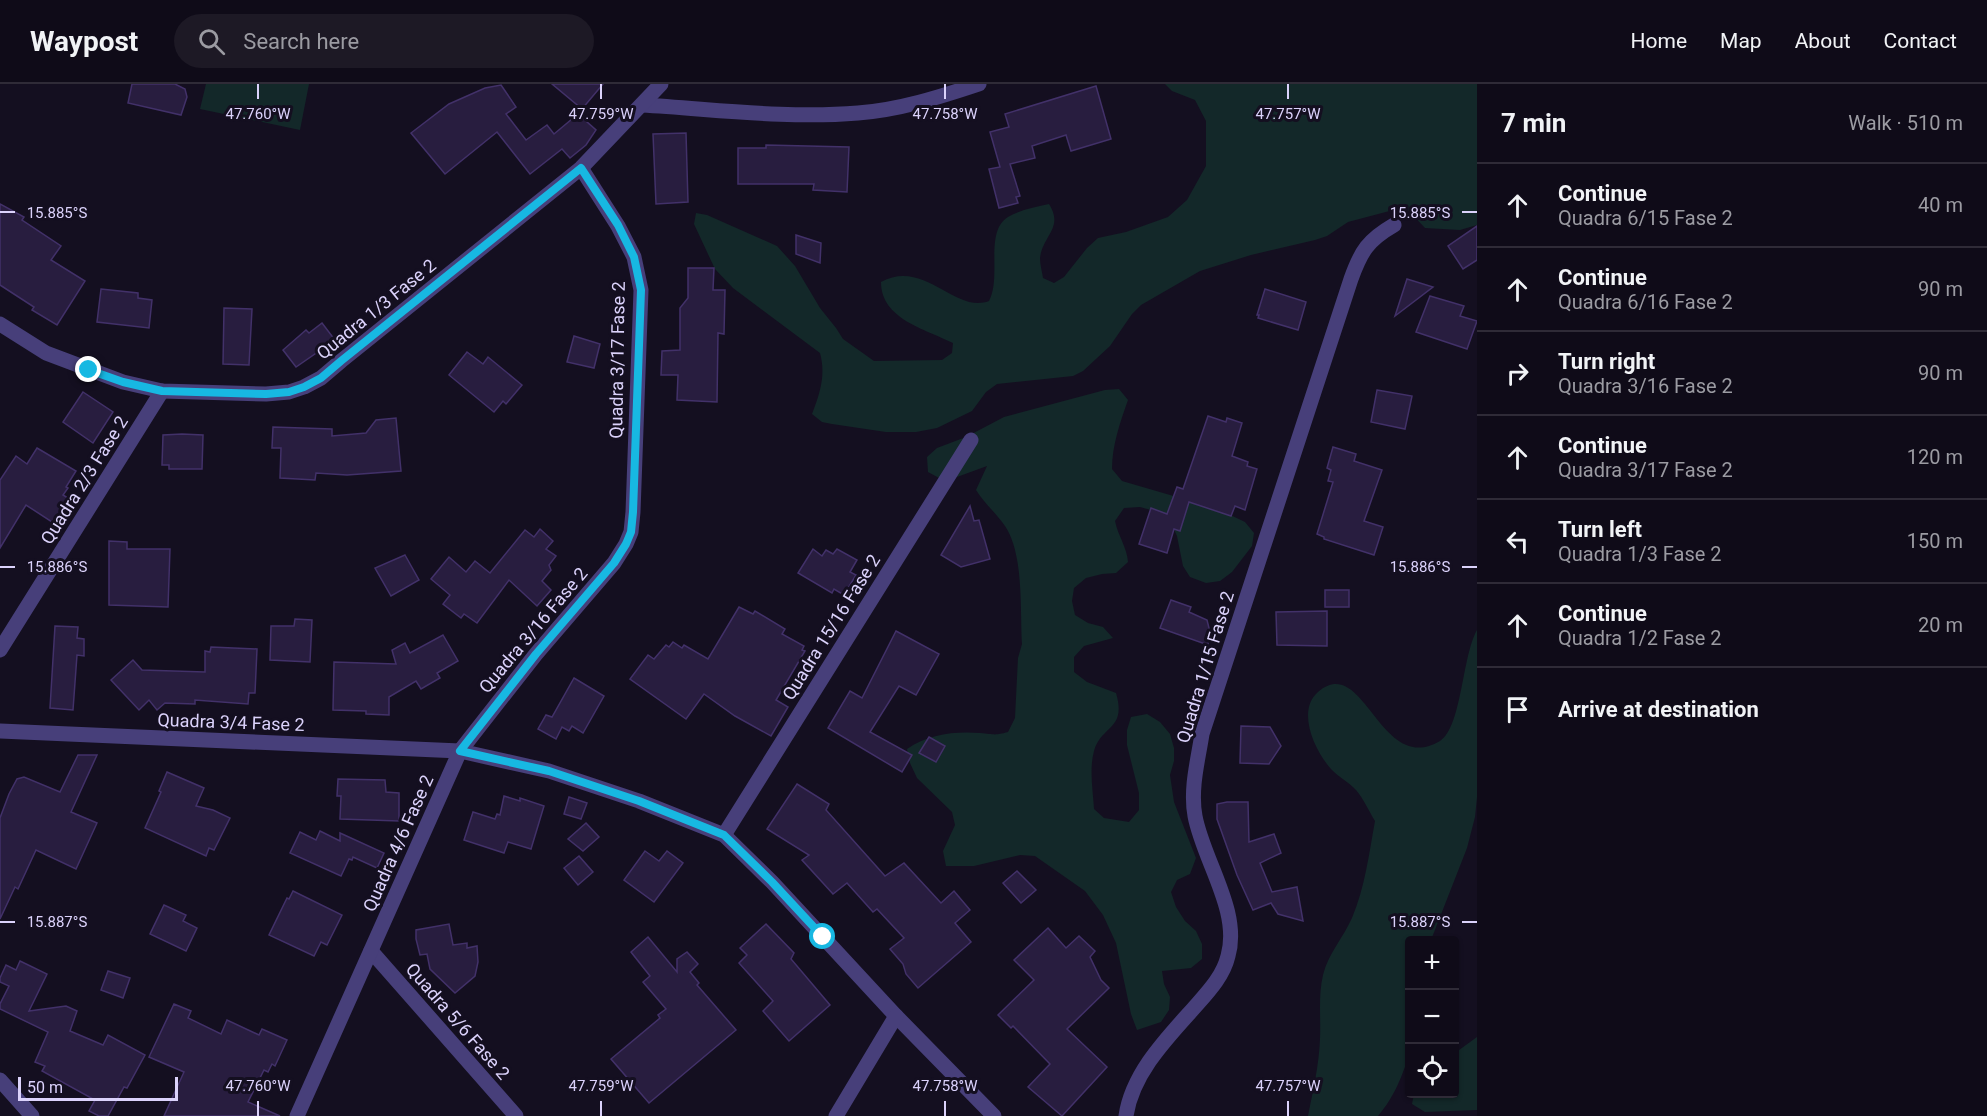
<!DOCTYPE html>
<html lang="en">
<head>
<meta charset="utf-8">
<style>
  body { margin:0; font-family:Roboto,sans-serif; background:#1d1925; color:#f1f3f6 }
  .controls { position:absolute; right:18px; bottom:18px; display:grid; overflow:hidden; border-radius:6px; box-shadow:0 2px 4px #0004 }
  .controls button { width:54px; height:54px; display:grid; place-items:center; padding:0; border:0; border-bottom:2px solid #2f2b37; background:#0f0b18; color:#f1f3f6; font:30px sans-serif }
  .scale { position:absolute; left:18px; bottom:15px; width:160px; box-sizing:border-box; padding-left:6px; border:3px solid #dbd2fb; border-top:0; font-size:16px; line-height:21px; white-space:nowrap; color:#dbd2fb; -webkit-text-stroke:4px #140f20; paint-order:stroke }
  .stop { position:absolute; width:18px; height:18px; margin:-14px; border:4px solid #17b8e2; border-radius:50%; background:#fff }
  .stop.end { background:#17b8e2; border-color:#fff; box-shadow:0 2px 6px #0008 }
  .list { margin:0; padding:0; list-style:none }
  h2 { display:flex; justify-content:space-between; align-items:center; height:78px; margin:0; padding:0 24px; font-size:26px }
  h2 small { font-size:20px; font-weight:400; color:#9b9ba2 }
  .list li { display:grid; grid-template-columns:39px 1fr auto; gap:18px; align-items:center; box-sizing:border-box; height:84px; padding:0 24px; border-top:2px solid #2f2b37 }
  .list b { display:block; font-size:22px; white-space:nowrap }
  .list p { margin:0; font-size:20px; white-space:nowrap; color:#9b9ba2 }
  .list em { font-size:20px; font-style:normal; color:#9b9ba2 }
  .icon { flex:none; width:33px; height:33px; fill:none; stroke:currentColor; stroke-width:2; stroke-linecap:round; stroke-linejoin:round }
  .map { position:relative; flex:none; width:1477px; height:1032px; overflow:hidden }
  header { display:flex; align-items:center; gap:36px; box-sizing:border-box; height:84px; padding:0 30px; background:#0f0b18; border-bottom:2px solid #2f2b37 }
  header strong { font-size:28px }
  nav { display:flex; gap:33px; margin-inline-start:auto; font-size:21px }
  .search { width:420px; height:54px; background:#1d1925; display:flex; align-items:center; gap:15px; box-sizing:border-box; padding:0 21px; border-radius:33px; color:#9b9ba2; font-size:22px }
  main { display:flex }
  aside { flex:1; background:#0f0b18 }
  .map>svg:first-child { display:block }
  .green { fill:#132829 }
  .building { fill:#281d3f; stroke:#423169; stroke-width:1.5 }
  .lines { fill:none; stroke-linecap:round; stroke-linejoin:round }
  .street { stroke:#473f7a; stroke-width:15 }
  .route { stroke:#17b8e2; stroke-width:8 }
  .ticks { fill:none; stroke:#dbd2fb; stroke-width:2 }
  .labels { text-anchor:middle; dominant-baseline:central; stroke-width:6; stroke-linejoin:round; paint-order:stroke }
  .street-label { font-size:18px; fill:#dbd2fb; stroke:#140f20 }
  .ticks-label { font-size:15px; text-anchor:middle; fill:#dbd2fb; stroke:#140f20; stroke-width:6; stroke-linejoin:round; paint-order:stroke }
</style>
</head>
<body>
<header>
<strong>Waypost</strong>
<div class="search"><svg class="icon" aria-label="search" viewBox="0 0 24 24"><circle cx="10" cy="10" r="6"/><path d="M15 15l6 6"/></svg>Search here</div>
<nav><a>Home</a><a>Map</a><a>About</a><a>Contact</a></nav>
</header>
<main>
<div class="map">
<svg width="1477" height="1032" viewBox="0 0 1477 1032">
  <rect width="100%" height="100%" fill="#140f20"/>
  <g class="green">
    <polygon points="206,0 309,0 300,46 200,25"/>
    <path d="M1165 0H1477V141L1460 146 1425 144 1408 126 1397 125 1348 138 1327 152 1315 156 1251 171 1200 187 1141 221 1132 230 1110 262 1083 287 1073 292 997 300 986 308 972 327 937 344 916 348H886L832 340 822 338 812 330C820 309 826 291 820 269L733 204 715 185 694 140 696 129 707 131 777 162 795 182 820 224 836 244 843 255 874 277 942 276 952 269 953 259C925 245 881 235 881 198 924 174 955 230 989 217 1002 193 984 148 1008 133 1019 126 1036 123 1049 120 1064 144 1043 151 1040 174 1040 181 1042 187 1043 194L1054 199 1064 193 1087 164 1098 154 1126 148 1168 133 1187 116 1206 82V37L1195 16 1172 7Z"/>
    <path d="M1119 305 1128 316C1120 339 1112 361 1112 385L1122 397 1218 425 1245 438 1254 449 1252 462 1232 488 1220 497 1206 499 1190 493 1183 482 1177 452 1170 437 1158 428 1140 423 1124 424 1115 437C1118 452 1127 463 1128 478L1116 489 1102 490 1086 494 1074 504 1072 517 1075 531 1088 539 1103 543 1113 554 1084 562 1074 573V588L1087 598 1116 609C1127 646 1101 641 1094 667 1089 685 1093 707 1094 725L1104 734 1129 738 1139 726V709L1127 661V646L1131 633 1147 630 1160 638 1170 650 1174 664V677L1170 691 1174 718 1196 774 1190 790 1177 796 1171 808 1176 823 1185 837 1196 847 1202 860V875L1191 884 1162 887 1164 900 1170 913 1169 926 1161 938 1137 946 1131 930 1116 859 1103 831 1085 807 1035 772 1020 771 974 782H946L943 767 955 741 952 728 917 694 910 679 907 665C928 650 955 647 980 649 994 650 994 652 1008 648L1015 634 1018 574 1022 560C1020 526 1024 470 1005 442 996 429 984 419 976 406L987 382 957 393 941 395 928 388 927 373 937 364 966 353 1004 333 1105 306Z"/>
    <path d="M1477 546V713L1475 733 1467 764 1431 856H1410V969C1401 994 1395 1012 1378 1032H1308C1313 1007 1319 981 1320 955 1321 934 1318 912 1323 891 1328 870 1343 854 1352 834 1365 803 1369 770 1375 737 1369 727 1363 714 1356 706 1349 698 1338 693 1331 685 1315 667 1296 627 1318 608 1364 568 1380 693 1440 657 1462 643 1462 572 1477 546Z"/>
    <polygon points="1477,953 1477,1026 1425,1028 1412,1020 1414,1010 1454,1010 1455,969"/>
  </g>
  <g class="building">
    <polygon points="132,0 175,0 185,5 187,13 181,31 128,19"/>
    <polygon points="552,0 603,0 582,25"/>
    <polygon points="501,1 516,23 506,30 526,56 547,41 554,50 578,30 596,46 586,61 570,74 562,65 530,90 497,48 445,90 411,49 449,20 485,4"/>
    <polygon points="1096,2 1111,55 1071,67 1066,51 1032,62 1035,74 1010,80 1020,112 1016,113 1018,119 999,124 989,85 1000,83 990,48 1009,43 1005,30"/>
    <polygon points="686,49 688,118 656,120 653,50"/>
    <polygon points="766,61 849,63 847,108 813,106 814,100 738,100 738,64 766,64"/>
    <polygon points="0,120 24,133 22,136 61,162 51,176 85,197 57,241 32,226 34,223 0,201"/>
    <polygon points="1477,142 1477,176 1463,185 1448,162"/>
    <polygon points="796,151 821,159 820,179 796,170"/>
    <polygon points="688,184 714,184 713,206 725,206 724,250 718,249 717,318 677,316 678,291 661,291 662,267 680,266 680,224 688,214"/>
    <polygon points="1407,195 1433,203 1395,232"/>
    <polygon points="101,205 138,209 138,214 152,216 149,244 97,238"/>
    <polygon points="1265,205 1306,218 1298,246 1258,234 1259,231 1257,231"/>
    <polygon points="1430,212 1464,222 1460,232 1477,237 1467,265 1416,248"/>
    <polygon points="224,224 252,225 249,281 223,280"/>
    <polygon points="322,239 335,256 296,283 283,266 306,246 309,249"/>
    <polygon points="574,252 600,260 594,284 567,278"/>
    <polygon points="467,268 483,280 488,273 522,301 506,320 503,317 494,328 449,291"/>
    <polygon points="1377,306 1412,312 1405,345 1371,338"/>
    <polygon points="83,308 113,328 93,359 63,338"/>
    <polygon points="1208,332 1226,338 1227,334 1242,339 1232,372 1248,378 1247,382 1257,385 1245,426 1235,422 1231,432 1189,418 1180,447 1174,445 1167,469 1139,460 1151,424 1167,430 1177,403 1183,405"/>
    <polygon points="396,334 401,387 347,391 316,389 315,396 280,394 281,364 272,364 273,343 332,345 332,352 366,349 376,336"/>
    <polygon points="182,350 203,351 202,385 169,385 169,381 162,381 163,351"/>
    <polygon points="1333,363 1356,370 1354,377 1382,386 1364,437 1383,443 1374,471 1324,455 1324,453 1317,450 1333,398 1328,397 1331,386 1327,384"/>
    <polygon points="37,364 76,387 66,403 68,404 63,411 71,416 55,440 26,421 0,464 0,396 16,372 27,380"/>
    <polygon points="970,422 974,437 979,436 990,475 961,483 941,471"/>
    <polygon points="540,445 553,457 546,465 556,472 549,481 551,486 542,497 551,506 537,522 509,496 477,539 464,530 461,534 443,520 450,511 431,495 449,473 466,488 475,477 490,489 525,446 534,453"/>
    <polygon points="109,457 127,458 127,465 170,465 168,523 109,521"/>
    <polygon points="813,465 822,472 826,466 833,470 837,465 857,476 850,488 856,491 844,511 834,505 832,509 798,489"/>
    <polygon points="405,471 419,496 391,512 375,484"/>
    <rect x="1325" y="506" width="24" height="17"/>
    <polygon points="1171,516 1191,523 1189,528 1207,536 1209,544 1208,561 1160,544"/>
    <polygon points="739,523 753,530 755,527 785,545 782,550 804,562 802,566 805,567 776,616 788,623 771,652 735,632 704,610 686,635 630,595 648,571 654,575 666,561 669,563 673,558 682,564 684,561 708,575"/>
    <polygon points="1327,527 1327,562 1277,561 1276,528"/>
    <polygon points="295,535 312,536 310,578 270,576 271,542 294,542"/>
    <polygon points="55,542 78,543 77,554 84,555 84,572 77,571 73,626 50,624"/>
    <polygon points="896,547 939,570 916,611 899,602 870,648 912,671 902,688 828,644 850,607 862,614"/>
    <polygon points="443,551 458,577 437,589 440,594 421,605 416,597 389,613 389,631 366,630 366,627 333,626 334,578 396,580 392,566 405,559 410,569"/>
    <polygon points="211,563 257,565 255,609 249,609 248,620 195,616 195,620 165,619 157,626 149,616 139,626 111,596 133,576 142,586 205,588 205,567 210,568"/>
    <polygon points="574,594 604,612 583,649 572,642 569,647 562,643 556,655 538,645 546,631 552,633"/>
    <polygon points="1241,642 1270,643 1281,662 1269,680 1240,679"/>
    <polygon points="929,653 945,662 936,678 919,669"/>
    <polygon points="78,671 97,671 71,728 97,739 76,785 36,766 18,805 15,803 0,835 0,734 9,710 17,695 24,693 60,708"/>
    <polygon points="167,688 204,704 196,722 213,726 230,734 214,766 209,764 206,772 145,744 161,708 159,707"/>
    <polygon points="338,695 385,696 386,708 399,709 399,737 340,735 341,712 337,712"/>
    <polygon points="797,700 829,720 826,726 885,792 904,779 941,819 954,807 970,826 955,839 971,858 918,904 906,890 903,880 890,865 904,854 877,825 873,828 847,799 833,810 802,776 809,771 767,745"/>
    <polygon points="504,712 520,717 520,714 544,722 531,765 508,758 504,769 464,756 473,728 495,735 497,730 500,731"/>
    <polygon points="569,713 587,719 581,735 564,730"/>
    <polygon points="1227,718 1248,718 1249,758 1274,750 1281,769 1260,779 1272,808 1297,803 1303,837 1278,830 1271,819 1253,826 1237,791 1217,735 1217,720"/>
    <polygon points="586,739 599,753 583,767 568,755"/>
    <polygon points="320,747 340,757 340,749 384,769 377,784 353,773 352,776 349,775 341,792 290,769 300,748 316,756"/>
    <polygon points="645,767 659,777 667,767 683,779 654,818 624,796"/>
    <polygon points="579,772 593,788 578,801 564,784"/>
    <polygon points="1017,787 1036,806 1021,819 1003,799"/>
    <polygon points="293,807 342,831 327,861 321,858 314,872 269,851 287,814 289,815"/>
    <polygon points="164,821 186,831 183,837 197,844 186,867 150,850"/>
    <polygon points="449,840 453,861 467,859 467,864 477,862 478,878 475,892 455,909 430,885 427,870 420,871 416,855 416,846"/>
    <polygon points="766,840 794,869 791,875 830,921 789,957 763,927 773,917 739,879 747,871 740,864"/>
    <polygon points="1048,844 1066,864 1079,852 1095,867 1090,873 1101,896 1109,904 1067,945 1107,983 1062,1032 1028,1003 1050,980 1013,942 1011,944 998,931 1034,896 1014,876"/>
    <polygon points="648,853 677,888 677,875 687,868 698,880 690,888 699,899 697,901 736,946 649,1019 611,975 660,934 658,931 666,925 643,898 650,892 631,868"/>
    <polygon points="20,877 47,890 29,927 66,922 77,927 70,947 103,961 108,951 145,971 127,1004 124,1003 108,1032 99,1032 89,1027 95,1016 42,987 45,982 35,978 48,948 0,925 0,920 9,902 0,898 0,894 6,881 16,886"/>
    <polygon points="108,887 130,894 123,914 101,906"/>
    <polygon points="174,920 191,927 188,934 221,950 227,936 259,951 262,945 287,956 275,982 272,980 268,988 264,986 248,1018 280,1032 164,1032 184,988 149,973"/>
  </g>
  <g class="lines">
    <g class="street">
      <path d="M642 21C714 25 787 35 858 29 899 26 940 13 979 0"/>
      <polyline points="0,240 46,269 123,298 162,307 266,310 289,308 304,303 321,294 341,277 581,84 661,0"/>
      <polyline points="0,566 162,307"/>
      <polyline points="0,647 460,667 549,687 639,717 724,751 772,798 896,932 994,1032"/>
      <polyline points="724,751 971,356"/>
      <polyline points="371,867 516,1032"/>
      <polyline points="0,996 32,1032"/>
      <polyline points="297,1032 460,667 536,570 614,479 626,460 631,448 633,428 641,206 634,173 618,142 581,84"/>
      <polyline points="836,1032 896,932"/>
      <path d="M1126 1032C1132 990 1166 955 1193 925 1207 909 1223 893 1228 872 1241 827 1203 776 1195 732 1190 705 1198 676 1202 650L1351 195C1361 167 1368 156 1394 141"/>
    </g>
  </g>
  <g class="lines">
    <polyline class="route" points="89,286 123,298 162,307 266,310 289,308 304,303 321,294 341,277 581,84 618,141 634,173 641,206 633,428 631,448 626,460 614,479 536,570 460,667 549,687 639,717 724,751 772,798 823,853"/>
  </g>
  <path class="ticks" d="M258 0V15M601 0V15M945 0V15M1288 0V15M0 128H15M1462 128H1477M0 483H15M1462 483H1477M0 838H15M1462 838H1477M258 1017V1032M601 1017V1032M945 1017V1032M1288 1017V1032"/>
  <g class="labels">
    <g class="street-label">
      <text transform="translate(376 225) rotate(-39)">Quadra 1/3 Fase 2</text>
      <text transform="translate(617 276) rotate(-89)">Quadra 3/17 Fase 2</text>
      <text transform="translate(84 396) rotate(-58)">Quadra 2/3 Fase 2</text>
      <text transform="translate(831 543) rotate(-58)">Quadra 15/16 Fase 2</text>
      <text transform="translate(533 546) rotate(-50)">Quadra 3/16 Fase 2</text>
      <text transform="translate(1205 583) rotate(-73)">Quadra 1/15 Fase 2</text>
      <text transform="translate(231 638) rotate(2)">Quadra 3/4 Fase 2</text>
      <text transform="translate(398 759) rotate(-66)">Quadra 4/6 Fase 2</text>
      <text transform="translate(458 937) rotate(49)">Quadra 5/6 Fase 2</text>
    </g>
  </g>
  <g class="ticks-label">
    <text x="258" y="35">47.760°W</text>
    <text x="601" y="35">47.759°W</text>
    <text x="945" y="35">47.758°W</text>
    <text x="1288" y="35">47.757°W</text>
    <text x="57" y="134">15.885°S</text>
    <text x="1420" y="134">15.885°S</text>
    <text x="57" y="488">15.886°S</text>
    <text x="1420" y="488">15.886°S</text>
    <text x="57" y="843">15.887°S</text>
    <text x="1420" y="843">15.887°S</text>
    <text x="258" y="1007">47.760°W</text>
    <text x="601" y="1007">47.759°W</text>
    <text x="945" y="1007">47.758°W</text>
    <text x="1288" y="1007">47.757°W</text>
  </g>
</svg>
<div class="controls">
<button>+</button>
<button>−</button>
<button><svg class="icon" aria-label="locate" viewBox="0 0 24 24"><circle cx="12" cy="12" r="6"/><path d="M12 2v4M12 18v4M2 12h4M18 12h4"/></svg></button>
</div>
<div class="scale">50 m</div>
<div class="stop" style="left:823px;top:853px"></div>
<div class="stop end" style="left:89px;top:286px"></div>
</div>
<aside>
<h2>7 min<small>Walk · 510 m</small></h2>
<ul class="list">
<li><svg class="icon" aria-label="ahead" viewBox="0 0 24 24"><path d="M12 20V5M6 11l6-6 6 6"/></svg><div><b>Continue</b><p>Quadra 6/15 Fase 2</p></div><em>40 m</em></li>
<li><svg class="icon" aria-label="ahead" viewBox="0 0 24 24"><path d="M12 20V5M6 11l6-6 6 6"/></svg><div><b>Continue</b><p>Quadra 6/16 Fase 2</p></div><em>90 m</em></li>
<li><svg class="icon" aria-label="right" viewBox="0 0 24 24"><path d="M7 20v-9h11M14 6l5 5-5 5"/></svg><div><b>Turn right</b><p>Quadra 3/16 Fase 2</p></div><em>90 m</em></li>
<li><svg class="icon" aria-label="ahead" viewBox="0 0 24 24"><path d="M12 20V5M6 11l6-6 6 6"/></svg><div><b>Continue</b><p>Quadra 3/17 Fase 2</p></div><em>120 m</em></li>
<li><svg class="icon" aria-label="left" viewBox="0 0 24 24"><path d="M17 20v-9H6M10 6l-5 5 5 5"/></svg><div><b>Turn left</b><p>Quadra 1/3 Fase 2</p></div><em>150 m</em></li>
<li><svg class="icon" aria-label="ahead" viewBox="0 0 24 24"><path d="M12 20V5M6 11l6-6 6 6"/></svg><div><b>Continue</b><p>Quadra 1/2 Fase 2</p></div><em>20 m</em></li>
<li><svg class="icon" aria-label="arrive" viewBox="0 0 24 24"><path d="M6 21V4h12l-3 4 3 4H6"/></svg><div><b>Arrive at destination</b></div></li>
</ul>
</aside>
</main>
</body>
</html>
